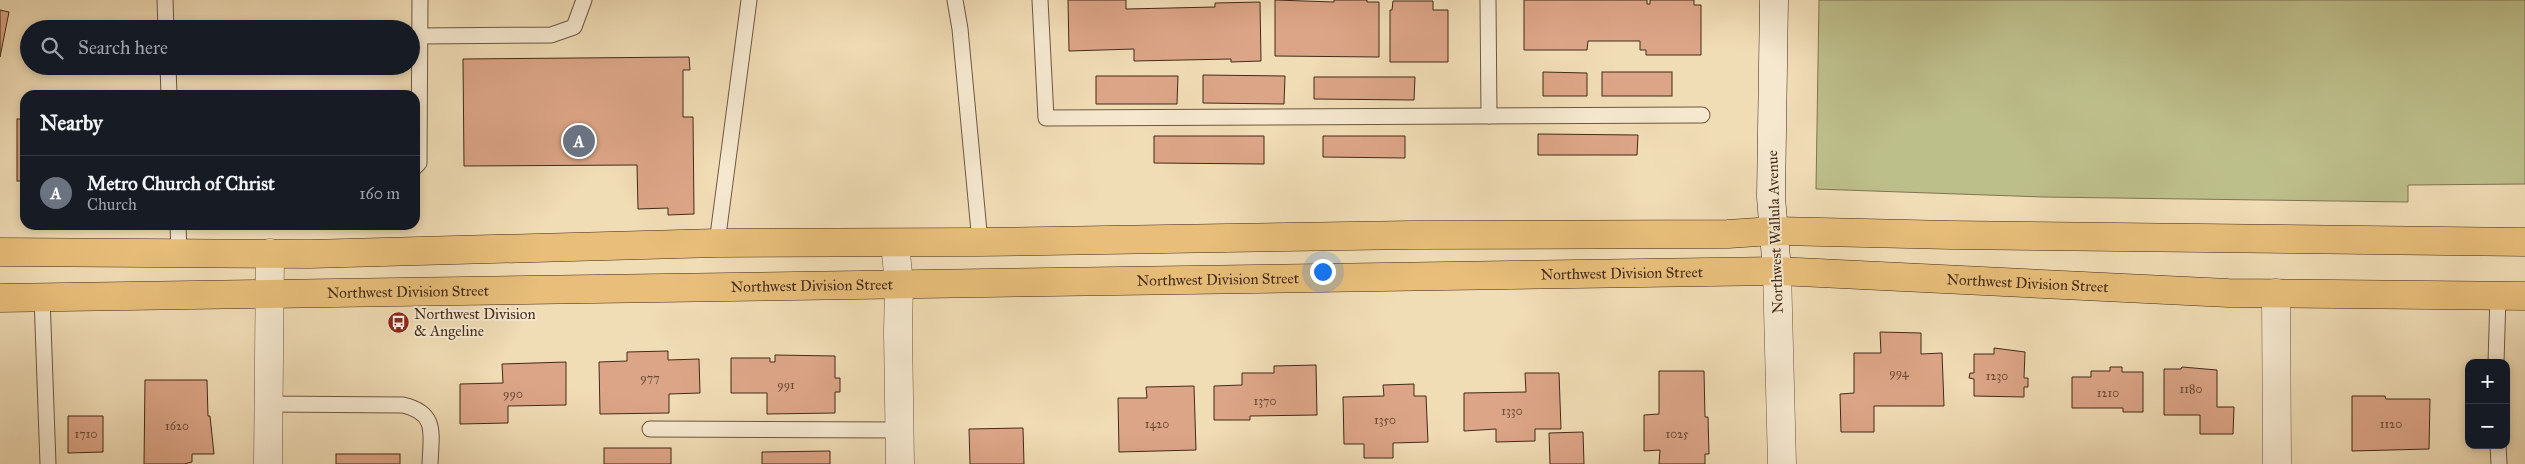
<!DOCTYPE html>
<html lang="en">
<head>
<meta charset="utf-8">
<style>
  body { margin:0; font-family:"IM FELL Great Primer",serif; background:#242831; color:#f1f3f6 }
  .controls { position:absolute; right:15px; bottom:15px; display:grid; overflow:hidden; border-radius:10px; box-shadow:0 2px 8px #0003 }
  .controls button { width:45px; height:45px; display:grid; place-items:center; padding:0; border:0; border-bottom:1px solid #363941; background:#171b24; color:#f1f3f6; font:25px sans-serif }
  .you { position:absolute; left:1322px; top:271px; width:18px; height:18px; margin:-12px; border:4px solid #fff; border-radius:50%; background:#1a73e8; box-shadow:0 0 0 8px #1a73e833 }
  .badge { display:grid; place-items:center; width:32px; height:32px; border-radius:50%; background:#c59692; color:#fff; font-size:16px; font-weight:700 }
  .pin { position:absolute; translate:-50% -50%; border:2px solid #fff; box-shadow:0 1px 5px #0006 }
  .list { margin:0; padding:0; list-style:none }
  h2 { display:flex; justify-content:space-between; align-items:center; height:65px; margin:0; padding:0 20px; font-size:21px }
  h2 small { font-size:16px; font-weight:400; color:#9ea1a6 }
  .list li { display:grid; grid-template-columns:32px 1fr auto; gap:15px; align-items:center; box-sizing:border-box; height:75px; padding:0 20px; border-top:1px solid #363941 }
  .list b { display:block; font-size:19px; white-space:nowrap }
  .list p { margin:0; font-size:16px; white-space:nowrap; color:#9ea1a6 }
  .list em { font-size:16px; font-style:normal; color:#9ea1a6 }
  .icon { flex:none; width:28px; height:28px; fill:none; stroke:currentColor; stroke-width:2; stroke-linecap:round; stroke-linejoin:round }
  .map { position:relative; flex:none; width:2525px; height:464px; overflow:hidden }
  .search { position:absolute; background:#171b24; box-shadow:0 2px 8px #0003; left:20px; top:20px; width:400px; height:55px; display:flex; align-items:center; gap:12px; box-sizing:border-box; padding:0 18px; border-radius:28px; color:#9ea1a6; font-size:19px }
  .panel { position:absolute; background:#171b24; box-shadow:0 2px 8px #0003; left:20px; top:90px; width:400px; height:140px; border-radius:15px }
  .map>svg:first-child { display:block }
  .green { fill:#bdbf8b; stroke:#807452 }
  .building { fill:#dca587; stroke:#432a19 }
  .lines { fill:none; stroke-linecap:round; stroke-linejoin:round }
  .lane-casing { stroke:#6e5640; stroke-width:17 }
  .street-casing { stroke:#6e5640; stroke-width:29 }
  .secondary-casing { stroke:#432a19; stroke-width:29 }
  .primary-casing { stroke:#432a19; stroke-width:29 }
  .lane { stroke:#f5e8cf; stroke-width:15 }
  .street { stroke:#f5e8cf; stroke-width:28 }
  .secondary { stroke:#f5e8cf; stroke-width:28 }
  .primary { stroke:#e8be7a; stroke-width:28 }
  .labels { text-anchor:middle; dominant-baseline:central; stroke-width:4; stroke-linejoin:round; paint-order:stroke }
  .number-label { font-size:12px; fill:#694934 }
  .street-label { font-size:15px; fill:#432a19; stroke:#f5e8cf }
  .poi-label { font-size:15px; fill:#432a19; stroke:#f5e8cf; text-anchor:start }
</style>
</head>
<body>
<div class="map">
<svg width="2525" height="464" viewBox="0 0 2525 464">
  <rect width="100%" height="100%" fill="#f0dcb5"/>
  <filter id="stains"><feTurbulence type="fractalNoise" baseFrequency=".004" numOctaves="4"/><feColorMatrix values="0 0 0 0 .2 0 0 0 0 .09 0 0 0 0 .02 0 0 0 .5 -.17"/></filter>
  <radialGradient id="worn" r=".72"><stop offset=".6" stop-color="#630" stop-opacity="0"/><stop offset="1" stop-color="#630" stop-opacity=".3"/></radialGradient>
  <polygon class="green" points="1819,0 2525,0 2525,184 2408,185 2408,202 2043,197 1816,189"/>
  <g class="building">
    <polygon points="1068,0 1126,0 1126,9 1215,7 1215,3 1260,2 1261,61 1231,62 1231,59 1134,61 1134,49 1069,51"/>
    <polygon points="1275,0 1334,2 1334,0 1367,0 1367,2 1379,2 1379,57 1275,56"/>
    <polygon points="1524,0 1647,0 1647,4 1650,4 1650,0 1694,0 1694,5 1701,5 1701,55 1646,55 1646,50 1640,50 1640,41 1588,41 1587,50 1524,50"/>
    <polygon points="1393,1 1433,1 1433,10 1448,10 1448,62 1390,62 1390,10 1392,10"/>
    <polygon points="0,10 9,12 0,57"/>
    <polygon points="689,57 690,70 683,70 683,117 693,117 694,214 668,215 668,208 638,209 637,165 464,166 463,59"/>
    <polygon points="1543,72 1587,73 1587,96 1543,96"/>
    <rect x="1602" y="72" width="70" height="24"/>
    <polygon points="1203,75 1285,76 1284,104 1203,103"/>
    <polygon points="1096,76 1178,76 1177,104 1096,104"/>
    <polygon points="1314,77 1415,77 1414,100 1314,99"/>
    <rect x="17" y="119" width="8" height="62"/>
    <polygon points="1538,134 1638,135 1637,155 1538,155"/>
    <polygon points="1154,136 1264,136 1264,164 1154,163"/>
    <polygon points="1323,136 1405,136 1405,158 1323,157"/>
    <polygon points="1880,332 1921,333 1921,354 1942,353 1944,406 1874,406 1874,432 1841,432 1840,394 1854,393 1854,353 1881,353"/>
    <polygon points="1994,348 2025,352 2024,378 2028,378 2028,387 2024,387 2024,397 1974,396 1974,379 1969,378 1970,373 1974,373 1974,354 1994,354"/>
    <polygon points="668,351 668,360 699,359 700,393 669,394 669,413 600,414 599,362 627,361 627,352"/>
    <polygon points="775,355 835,356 835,378 840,378 840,392 835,392 835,413 767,414 767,393 731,393 731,358 770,358 770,362 775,362"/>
    <polygon points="566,362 566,405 508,406 508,423 460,424 460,384 503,383 502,364"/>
    <polygon points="1316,365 1317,415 1250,416 1250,420 1214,420 1214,386 1242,385 1242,373 1274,373 1274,366"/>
    <polygon points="2110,367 2122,367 2122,372 2143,372 2143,412 2123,412 2123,408 2072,408 2072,377 2091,377 2091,371 2110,371"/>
    <polygon points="2182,367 2217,370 2217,407 2234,407 2233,434 2200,434 2200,415 2164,415 2164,369 2181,369"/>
    <polygon points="1659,371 1704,371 1705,417 1708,417 1709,454 1705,454 1705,464 1659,464 1660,450 1644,451 1644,415 1659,414"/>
    <polygon points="1525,373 1559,373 1561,429 1535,429 1535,441 1496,442 1496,429 1464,431 1464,393 1526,392"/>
    <polygon points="145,380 207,380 208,416 210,416 214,454 192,454 192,462 184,464 144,464"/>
    <polygon points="1414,384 1414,396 1426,396 1428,442 1393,443 1393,458 1364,458 1364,444 1344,444 1343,397 1384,396 1383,385"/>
    <polygon points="1194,386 1196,450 1119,452 1118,398 1147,398 1146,387"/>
    <polygon points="2352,396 2385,396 2386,399 2430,399 2429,449 2352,451"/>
    <polygon points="68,416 103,416 103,452 68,453"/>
    <polygon points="1023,428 1024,464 970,464 969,429"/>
    <polygon points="1583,432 1584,464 1550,464 1549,433"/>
    <rect x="604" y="448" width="67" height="16"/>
    <polygon points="830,451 830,464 762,464 762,452"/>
    <rect x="336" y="454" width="64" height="10"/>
  </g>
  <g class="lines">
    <defs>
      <g id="lane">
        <polyline points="165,0 166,29"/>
        <polyline points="955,0 960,29 980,242"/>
        <polyline points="1040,0 1046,118 1702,115"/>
        <polyline points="1488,0 1489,116"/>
        <polyline points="420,36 551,35 574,27 584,0"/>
        <polyline points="168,66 169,95"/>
        <polyline points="415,167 419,163 420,0"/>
        <polyline points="178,225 179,253"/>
        <polyline points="717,243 749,0"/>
        <polyline points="42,297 48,464"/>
        <polyline points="2496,363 2498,296"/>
        <path d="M269 404 403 405C438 413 431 434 430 464"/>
        <polyline points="650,429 900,430"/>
        <polyline points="2498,445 2499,464"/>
      </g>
      <g id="street">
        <polyline points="895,243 899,284 898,332 900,464"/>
        <polyline points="1777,271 1782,464"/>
        <polyline points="2276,293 2277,464"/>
        <polyline points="268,464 270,253"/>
      </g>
      <polyline id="secondary" points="1774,0 1771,197 1777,271"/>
      <g id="primary">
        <polyline points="0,252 310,254 717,243 980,242 1411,235 1728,234 1773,231 1951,235 2525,242"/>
        <path id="s1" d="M0 298 1777 271 2228 293 2525 296"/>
      </g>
    </defs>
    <use href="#lane" class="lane-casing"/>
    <use href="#street" class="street-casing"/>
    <use href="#secondary" class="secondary-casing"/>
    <use href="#primary" class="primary-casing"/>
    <use href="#lane" class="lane"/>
    <use href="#street" class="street"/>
    <use href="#secondary" class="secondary"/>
    <use href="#primary" class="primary"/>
  </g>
  <defs>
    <symbol id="bus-disc" viewBox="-11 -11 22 22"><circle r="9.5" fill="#8f2418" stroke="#f5e8cf"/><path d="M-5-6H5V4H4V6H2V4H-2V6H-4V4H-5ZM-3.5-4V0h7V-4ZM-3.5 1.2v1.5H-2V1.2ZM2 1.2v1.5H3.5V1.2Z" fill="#fff"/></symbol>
  </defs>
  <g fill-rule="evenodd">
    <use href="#bus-disc" x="386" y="310" width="25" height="25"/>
  </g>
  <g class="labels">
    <g class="number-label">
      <text x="1899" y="373">994</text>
      <text x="1997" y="376">1230</text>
      <text x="650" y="378">977</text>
      <text x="786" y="385">991</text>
      <text x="2191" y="389">1180</text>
      <text x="2108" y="393">1210</text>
      <text x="513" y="394">990</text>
      <text x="1265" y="401">1370</text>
      <text x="1512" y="411">1330</text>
      <text x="1385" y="420">1350</text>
      <text x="1157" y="424">1420</text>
      <text x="2391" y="424">1120</text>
      <text x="177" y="426">1620</text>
      <text x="86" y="434">1710</text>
      <text x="1677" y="434">1025</text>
    </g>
    <g class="street-label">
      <text transform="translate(1775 232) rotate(-92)">Northwest Wallula Avenue</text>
      <text stroke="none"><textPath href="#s1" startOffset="1622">Northwest Division Street</textPath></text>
      <text stroke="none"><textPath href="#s1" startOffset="1218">Northwest Division Street</textPath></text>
      <text stroke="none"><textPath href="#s1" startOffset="2028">Northwest Division Street</textPath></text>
      <text stroke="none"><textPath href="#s1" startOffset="812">Northwest Division Street</textPath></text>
      <text stroke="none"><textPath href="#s1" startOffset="408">Northwest Division Street</textPath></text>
    </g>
    <g class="poi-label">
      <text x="414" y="314">Northwest Division<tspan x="414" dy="17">&amp; Angeline</tspan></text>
    </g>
  </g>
  <rect width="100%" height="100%" filter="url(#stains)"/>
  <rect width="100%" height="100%" fill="url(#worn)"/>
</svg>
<div class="controls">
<button>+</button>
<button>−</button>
</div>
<div class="you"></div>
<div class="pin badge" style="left:579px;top:141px;background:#6b7280">A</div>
<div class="search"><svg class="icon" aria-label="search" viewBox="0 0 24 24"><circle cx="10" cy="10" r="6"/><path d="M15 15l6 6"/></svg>Search here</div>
<section class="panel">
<h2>Nearby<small></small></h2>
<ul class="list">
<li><span class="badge" style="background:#6b7280">A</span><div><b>Metro Church of Christ</b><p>Church</p></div><em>160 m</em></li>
</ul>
</section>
</div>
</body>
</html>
